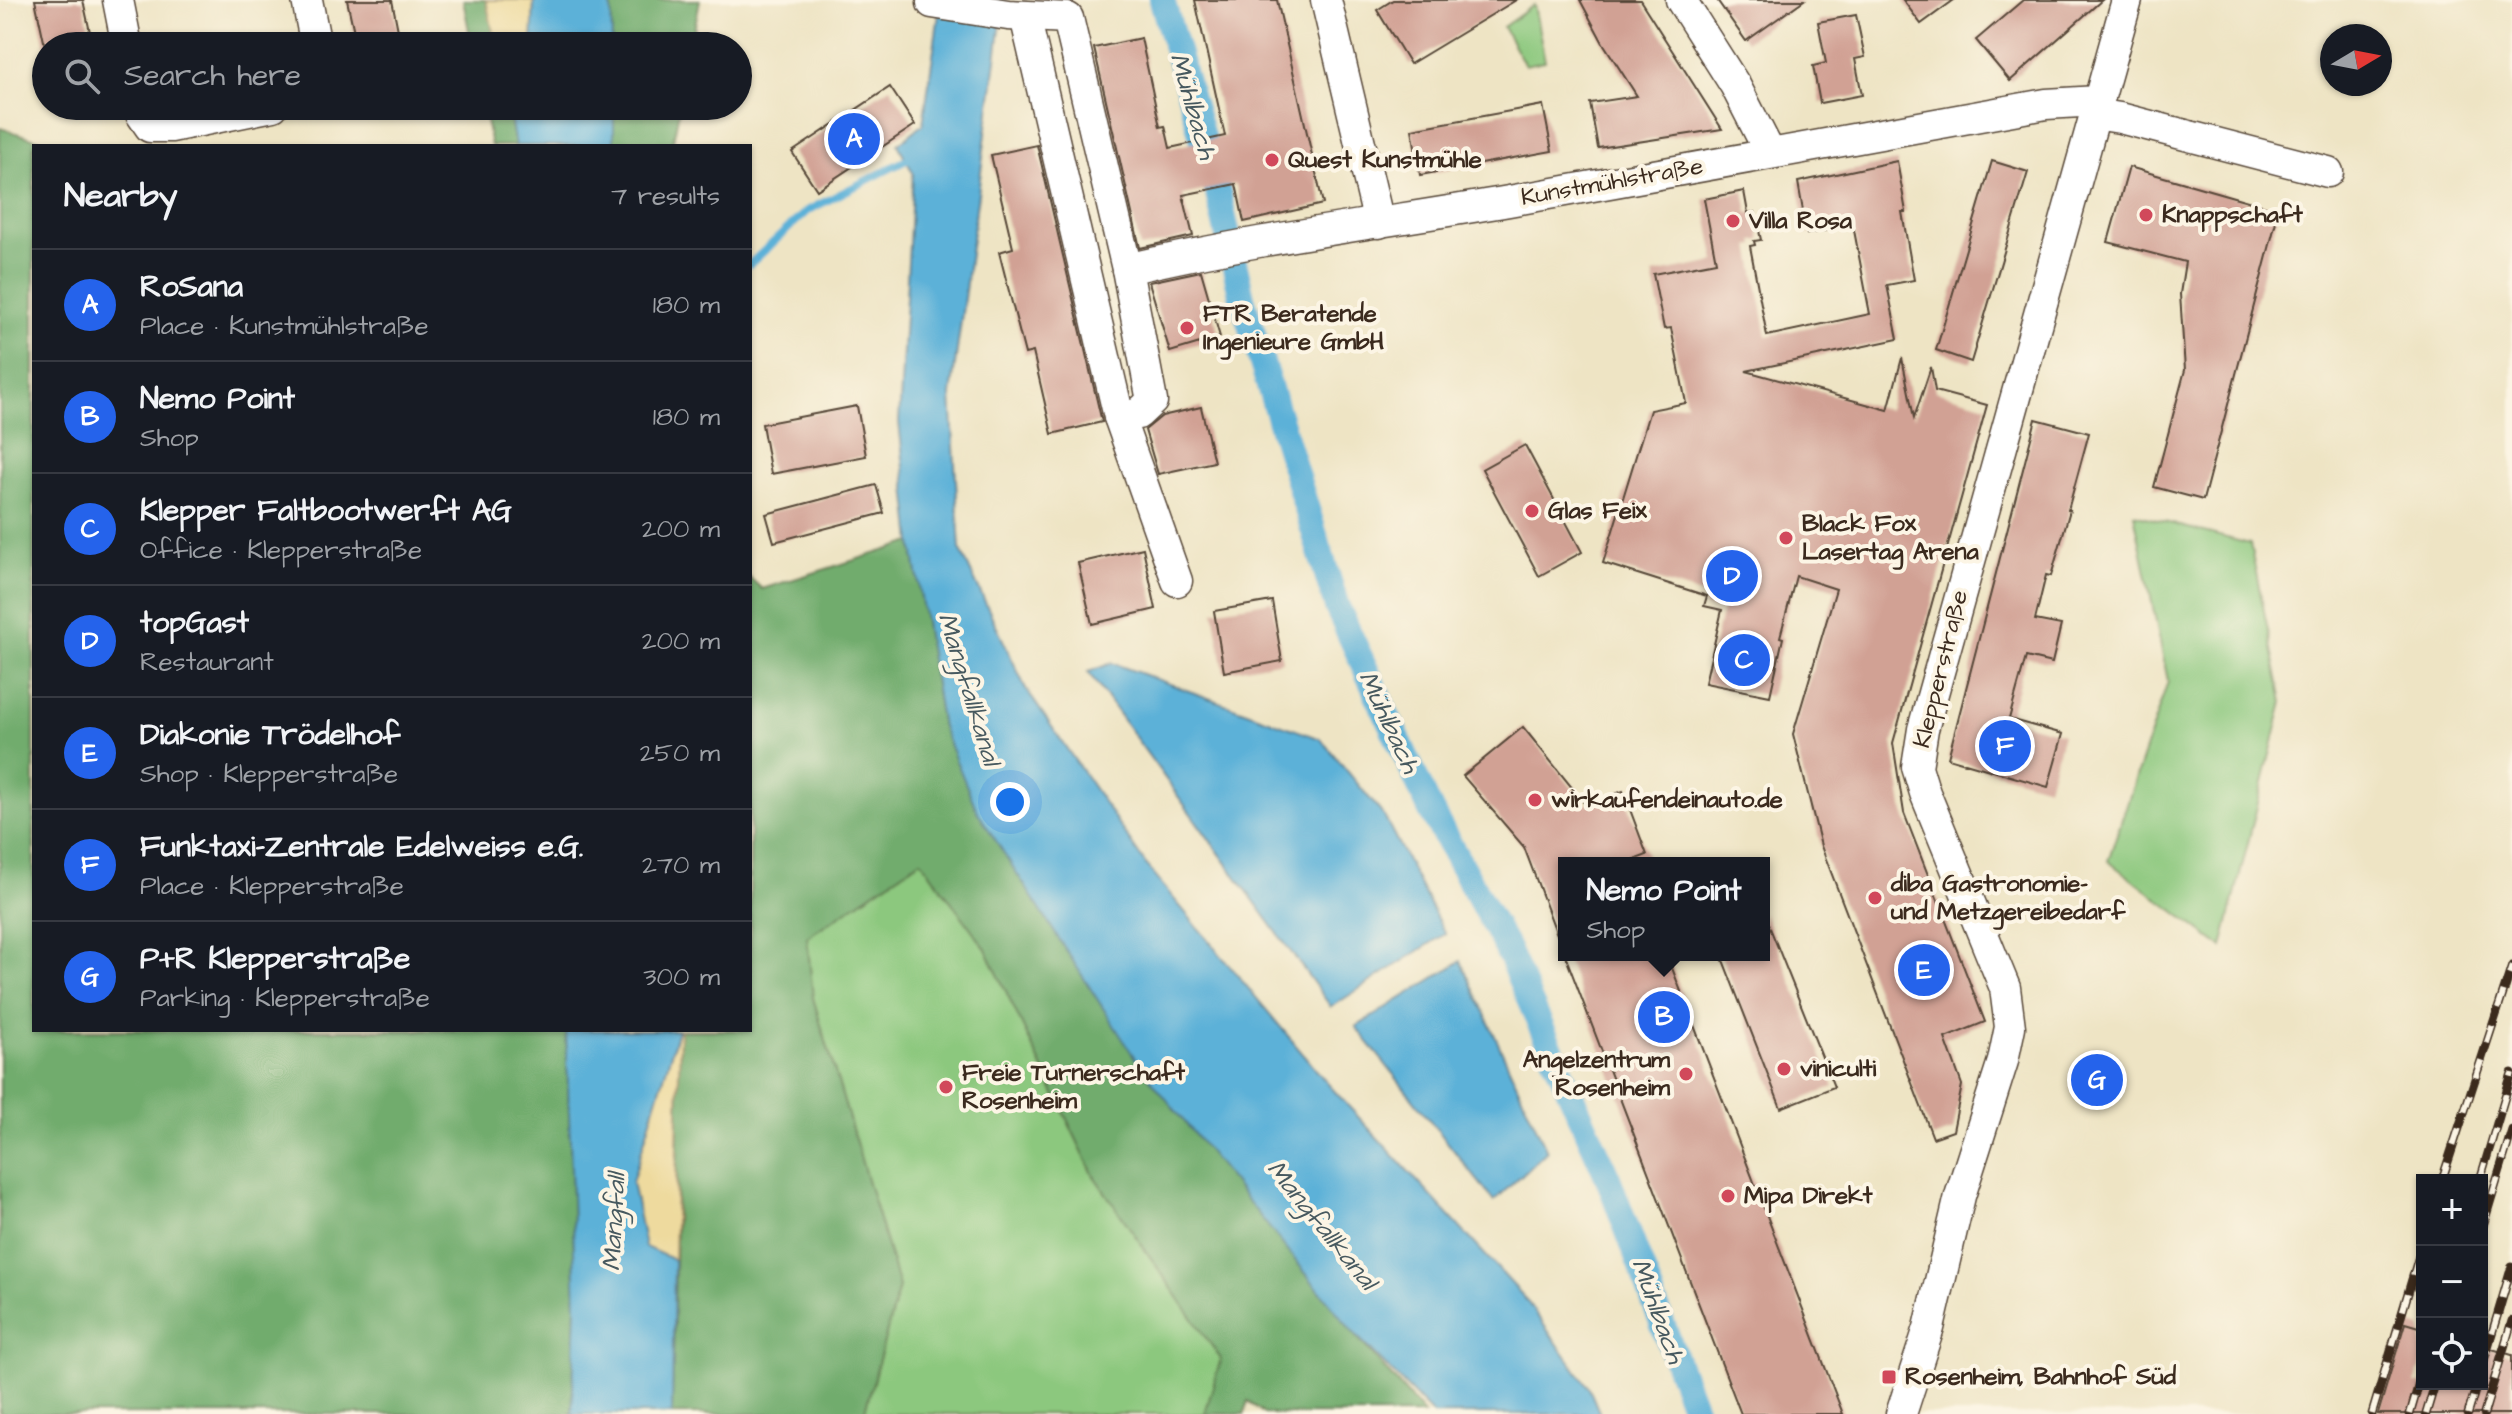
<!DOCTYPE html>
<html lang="en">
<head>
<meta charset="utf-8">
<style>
  body { margin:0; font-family:"Architects Daughter",sans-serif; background:#242831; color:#f1f3f6 }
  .controls { position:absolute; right:24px; bottom:24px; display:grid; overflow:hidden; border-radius:0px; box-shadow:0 2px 6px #0004 }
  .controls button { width:72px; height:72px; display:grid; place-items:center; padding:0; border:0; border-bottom:2px solid #363941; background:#171b24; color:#f1f3f6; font:40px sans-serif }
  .compass { position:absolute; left:2320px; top:24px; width:72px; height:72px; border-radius:50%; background:#171b24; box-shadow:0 2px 6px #0004; rotate:80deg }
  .you { position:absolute; left:1010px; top:802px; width:28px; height:28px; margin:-20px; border:6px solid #fff; border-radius:50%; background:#1a73e8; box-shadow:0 0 0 12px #1a73e833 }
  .badge { display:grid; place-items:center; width:52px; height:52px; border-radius:50%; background:#2563eb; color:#fff; font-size:26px; font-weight:700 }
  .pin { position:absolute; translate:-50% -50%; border:4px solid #fff; box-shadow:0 2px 8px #0006 }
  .popup { position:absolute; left:1558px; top:857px; width:212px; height:104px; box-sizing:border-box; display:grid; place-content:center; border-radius:0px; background:#171b24; filter:drop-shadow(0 2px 6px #0005); font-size:26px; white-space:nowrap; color:#9ea1a6 }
  .popup b { font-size:30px; color:#f1f3f6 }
  .popup::after { content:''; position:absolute; left:50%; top:100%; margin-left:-16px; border:16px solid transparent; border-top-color:#171b24 }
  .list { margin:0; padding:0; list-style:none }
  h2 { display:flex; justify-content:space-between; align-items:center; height:104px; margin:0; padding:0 32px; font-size:34px }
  h2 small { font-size:26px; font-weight:400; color:#9ea1a6 }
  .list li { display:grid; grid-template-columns:52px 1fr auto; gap:24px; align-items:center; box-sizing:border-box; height:112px; padding:0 32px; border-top:2px solid #363941 }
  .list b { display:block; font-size:30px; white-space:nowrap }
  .list p { margin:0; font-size:26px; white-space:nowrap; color:#9ea1a6 }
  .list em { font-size:26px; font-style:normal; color:#9ea1a6 }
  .icon { flex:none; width:44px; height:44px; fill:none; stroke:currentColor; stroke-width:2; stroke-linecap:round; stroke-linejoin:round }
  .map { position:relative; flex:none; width:2512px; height:1414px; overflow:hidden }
  .search { position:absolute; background:#171b24; box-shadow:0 2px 6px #0004; left:32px; top:32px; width:720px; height:88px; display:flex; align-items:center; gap:20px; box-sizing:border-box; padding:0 28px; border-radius:44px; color:#9ea1a6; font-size:30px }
  .panel { position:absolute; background:#171b24; box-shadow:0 2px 6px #0004; left:32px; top:144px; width:720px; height:888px; border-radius:0px }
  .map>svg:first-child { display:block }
  .green { fill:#8cc87e; stroke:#64794e; stroke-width:2 }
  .forest { fill:#71ac6d; stroke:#566b46; stroke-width:2 }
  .sand { fill:#eeda9e; stroke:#94825e; stroke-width:2 }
  .water { fill:#5cb1d8; stroke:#4c6e7b; stroke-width:2 }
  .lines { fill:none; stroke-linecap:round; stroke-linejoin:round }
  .stream { stroke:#5cb1d8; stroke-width:8 }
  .canal { stroke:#5cb1d8; stroke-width:26 }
  .building { fill:#d1a194 }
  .minor-casing { stroke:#564637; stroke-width:33 }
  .minor { stroke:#fff; stroke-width:30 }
  .rail-casing { stroke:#3b2a1e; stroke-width:9 }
  .rail { stroke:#fcf5e5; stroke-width:6; stroke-dasharray:18; stroke-linecap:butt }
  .poi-dot { fill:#d1495b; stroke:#fcf5e5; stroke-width:3 }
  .labels { text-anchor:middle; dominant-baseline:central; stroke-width:8; stroke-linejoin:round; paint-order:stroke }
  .poi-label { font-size:24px; font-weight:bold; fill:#3b2a1e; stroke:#fcf5e5; text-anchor:start }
  .street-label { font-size:24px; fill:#3b2a1e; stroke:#fcf5e5 }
  .water-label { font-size:26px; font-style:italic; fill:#47595f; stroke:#fcf5e5 }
</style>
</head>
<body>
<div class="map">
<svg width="2512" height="1414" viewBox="0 0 2512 1414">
  <rect width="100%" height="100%" fill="#fcf5e5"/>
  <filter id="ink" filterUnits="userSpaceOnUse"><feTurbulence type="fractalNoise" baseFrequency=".0125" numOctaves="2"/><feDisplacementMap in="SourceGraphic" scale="16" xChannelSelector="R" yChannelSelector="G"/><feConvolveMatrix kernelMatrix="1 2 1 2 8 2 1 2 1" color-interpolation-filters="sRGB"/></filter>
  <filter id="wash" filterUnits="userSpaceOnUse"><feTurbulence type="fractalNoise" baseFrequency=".006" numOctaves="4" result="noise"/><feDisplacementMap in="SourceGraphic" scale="32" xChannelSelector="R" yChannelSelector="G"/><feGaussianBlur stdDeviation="1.8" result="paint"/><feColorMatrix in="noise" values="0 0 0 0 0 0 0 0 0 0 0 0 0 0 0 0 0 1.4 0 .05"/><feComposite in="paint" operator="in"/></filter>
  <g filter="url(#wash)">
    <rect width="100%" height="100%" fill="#eee4c4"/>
    <g class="green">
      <polygon points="1534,5 1545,61 1525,65 1503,27"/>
      <polygon points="2134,514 2250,544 2283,702 2222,947 2108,861 2168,681"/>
      <polygon points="921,860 986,949 1094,1176 1221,1359 1205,1414 864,1414 899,1287 813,998 807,937"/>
    </g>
    <g class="forest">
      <polygon points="463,0 486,0 496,46 472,46"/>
      <polygon points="611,0 700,0 691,46 612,46"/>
      <polygon points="483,106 508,106 515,146 491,146"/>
      <polygon points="614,106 680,106 672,146 614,146"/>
      <polygon points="0,128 59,146 34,146 34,1030 566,1030 576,1307 572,1414 0,1414"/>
      <polygon points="912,542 942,727 1140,1066 1352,1331 1424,1414 1264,1414 1248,1401 1244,1414 1205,1414 1221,1359 1094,1176 986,949 921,860 807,937 813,998 899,1287 864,1414 672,1414 680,1030 750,1030 750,578 762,589"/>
    </g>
    <g class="sand">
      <polygon points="486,0 534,0 532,46 496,46"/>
      <polygon points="678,1030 680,1030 674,1260 645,1248 632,1182"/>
    </g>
    <g class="water">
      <polygon points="534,0 611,0 612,46 532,46"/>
      <polygon points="941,0 1004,0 951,395 960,549 1026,689 1149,869 1328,1084 1523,1296 1589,1388 1600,1414 1433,1414 1352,1331 1140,1066 977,811 942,727 912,542 899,422 913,173 898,144 923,124"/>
      <polygon points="508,106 614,106 614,146 515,146"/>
      <polygon points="1112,663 1321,739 1384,816 1445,934 1331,1007 1088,672"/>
      <polygon points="1461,961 1547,1151 1494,1201 1356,1027"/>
      <polygon points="566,1030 678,1030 632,1182 645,1247 674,1260 672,1414 572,1414 576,1307"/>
    </g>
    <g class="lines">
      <polyline class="stream" points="750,264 807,211 914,156"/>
      <polyline class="canal" points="1162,0 1217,188 1242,298 1337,607 1431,811 1506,947 1608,1178 1696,1414"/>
    </g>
    <g id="blocks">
      <g class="building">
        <polygon points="35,0 83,0 93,46 45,46"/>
        <polygon points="347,0 392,0 401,46 357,46"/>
        <polygon points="1195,0 1277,0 1323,204 1244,222 1236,184 1183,195 1193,236 1140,248 1094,48 1141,38 1160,127 1165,126 1170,148 1225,136"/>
        <polygon points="1393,0 1516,0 1410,64 1377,10"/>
        <polygon points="1580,0 1640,0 1722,129 1598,148 1590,103 1637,96 1603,43"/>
        <polygon points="1717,0 1804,0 1746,41"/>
        <polygon points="1903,0 1954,0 1921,24"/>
        <polygon points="2023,0 2102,0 2010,81 1976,40"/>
        <polygon points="1856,15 1865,57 1855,59 1862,95 1820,103 1813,66 1826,63 1818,22"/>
        <polygon points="890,87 915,125 817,190 792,152"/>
        <polygon points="1543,105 1552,151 1420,175 1412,129"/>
        <polygon points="1037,145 1102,422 1052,434 1033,352 1025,354 999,252 1013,248 991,155"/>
        <polygon points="1897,161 1906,212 1902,212 1914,280 1887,285 1898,339 1746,371 1888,410 1902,358 1914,418 1931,367 1935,391 1987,405 1893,743 1904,813 1985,1022 1945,1038 1962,1085 1953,1131 1933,1138 1821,846 1793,734 1836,589 1796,576 1780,637 1783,638 1770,696 1705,683 1722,610 1704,606 1707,596 1603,563 1650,410 1686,403 1671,328 1664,329 1653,274 1716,262 1704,199 1744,191 1748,213 1755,212 1761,240 1754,241 1755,245 1750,246 1767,336 1870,314 1853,225 1807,234 1798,182"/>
        <polygon points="1992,161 2028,172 1971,362 1936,350"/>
        <polygon points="2129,167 2279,210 2203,500 2154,487 2185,370 2180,294 2185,262 2108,242"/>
        <polygon points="1201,271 1220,337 1170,352 1149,282"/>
        <polygon points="857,406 866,456 771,474 762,424"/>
        <polygon points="1201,407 1214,462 1158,474 1145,430 1162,416"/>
        <polygon points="2036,419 2089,433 2068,510 2070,510 2051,576 2046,575 2035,620 2061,625 2052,663 2026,657 2009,719 2063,734 2048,787 1948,758"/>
        <polygon points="1525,445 1582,552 1539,576 1482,469"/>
        <polygon points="876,485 884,513 774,542 766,514"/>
        <polygon points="1143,548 1156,609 1092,624 1078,563"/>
        <polygon points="1272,601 1282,661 1224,672 1214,611"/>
        <polygon points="1523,727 1586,805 1623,791 1647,855 1626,863 1564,863 1562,948 1524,847 1463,776"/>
        <polygon points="1764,913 1834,1087 1781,1108 1721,955 1764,955"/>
        <polygon points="1565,955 1667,955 1843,1414 1741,1414"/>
        <polygon points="2405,1323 2422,1328 2422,1362 2415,1384 2482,1384 2482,1346 2512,1355 2512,1414 2378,1414"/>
      </g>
    </g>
  </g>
  <g filter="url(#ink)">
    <use href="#blocks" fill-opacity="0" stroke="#564637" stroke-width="2"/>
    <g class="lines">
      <defs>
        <g id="minor">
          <polyline points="118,0 127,46"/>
          <polyline points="307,0 316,46"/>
          <polyline points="1326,0 1379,223"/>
          <polyline points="1681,0 1735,85 1770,153"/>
          <polyline points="932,3 1008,15 1068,18 1127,269"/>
          <polyline points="1025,16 1119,417"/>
          <polyline points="139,106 141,114 150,127 171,127 273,106"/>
          <polyline points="2095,114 2120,118 2328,172"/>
          <path d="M1177 581 1119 417 1138 414 1152 401 1127 269C1253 239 1381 223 1509 201 1688 170 1867 136 2046 104L2098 101"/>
          <polyline points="1901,1414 1929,1328 1960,1196 2003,1061 2010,1027 2005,988 1925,793 1917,767 1923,729 2127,0"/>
        </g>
      </defs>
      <use href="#minor" class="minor-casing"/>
      <use href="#minor" class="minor"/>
      <defs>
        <g id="rail">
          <polyline points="2442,1180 2512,966"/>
          <polyline points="2480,1180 2512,1073"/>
          <polyline points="2482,1229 2512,1130"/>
          <polyline points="2482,1367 2512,1266"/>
          <polyline points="2372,1414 2422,1246"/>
          <polyline points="2410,1414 2422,1373"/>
          <polyline points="2426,1414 2435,1384"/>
          <polyline points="2468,1414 2477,1384"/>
          <polyline points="2484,1414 2512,1321"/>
        </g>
      </defs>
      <use href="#rail" class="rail-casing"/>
      <use href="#rail" class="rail"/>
    </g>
  </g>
  <g class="poi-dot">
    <circle cx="1272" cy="160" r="8"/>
    <circle cx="2146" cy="215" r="8"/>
    <circle cx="1733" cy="221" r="8"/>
    <circle cx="1187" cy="328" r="8"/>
    <circle cx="1532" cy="511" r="8"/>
    <circle cx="1786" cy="538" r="8"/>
    <circle cx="1535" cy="800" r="8"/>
    <circle cx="1875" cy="898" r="8"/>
    <circle cx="1784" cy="1069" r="8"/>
    <circle cx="1686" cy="1074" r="8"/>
    <circle cx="946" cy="1087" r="8"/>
    <circle cx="1728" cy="1196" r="8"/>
    <rect x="1881" y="1369" width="16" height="16" rx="4"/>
  </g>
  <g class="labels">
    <g class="poi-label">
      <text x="1288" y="160">Quest Kunstmühle</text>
      <text x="2162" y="215">Knappschaft</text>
      <text x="1749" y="221">Villa Rosa</text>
      <text x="1203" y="314">FTR Beratende<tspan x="1203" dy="28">Ingenieure GmbH</tspan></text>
      <text x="1548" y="511">Glas Feix</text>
      <text x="1802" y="524">Black Fox<tspan x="1802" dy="28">Lasertag Arena</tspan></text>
      <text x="1551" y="800">wirkaufendeinauto.de</text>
      <text x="1891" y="884">diba Gastronomie-<tspan x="1891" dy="28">und Metzgereibedarf</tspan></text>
      <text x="1670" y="1060" text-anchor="end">Angelzentrum<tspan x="1670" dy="28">Rosenheim</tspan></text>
      <text x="1800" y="1069">viniculti</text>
      <text x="962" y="1073">Freie Turnerschaft<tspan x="962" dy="28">Rosenheim</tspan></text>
      <text x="1744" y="1196">Mipa Direkt</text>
      <text x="1905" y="1377">Rosenheim, Bahnhof Süd</text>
    </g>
    <g class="street-label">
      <text transform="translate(1612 182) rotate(-10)">Kunstmühlstraße</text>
      <text transform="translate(1941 669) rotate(-76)">Klepperstraße</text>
    </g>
    <g class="water-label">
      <text transform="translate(1193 106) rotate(74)">Mühlbach</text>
      <text transform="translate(969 689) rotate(73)">Mangfallkanal</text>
      <text transform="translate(1389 722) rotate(65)">Mühlbach</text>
      <text transform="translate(614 1222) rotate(-87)">Mangfall</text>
      <text transform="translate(1322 1225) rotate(51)">Mangfallkanal</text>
      <text transform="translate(1658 1311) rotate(70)">Mühlbach</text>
    </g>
  </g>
</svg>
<div class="controls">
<button>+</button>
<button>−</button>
<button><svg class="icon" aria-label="locate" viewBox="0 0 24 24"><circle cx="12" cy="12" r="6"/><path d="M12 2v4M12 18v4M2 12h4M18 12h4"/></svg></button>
</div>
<svg class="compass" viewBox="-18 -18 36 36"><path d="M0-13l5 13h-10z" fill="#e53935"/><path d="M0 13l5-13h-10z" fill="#9ea1a6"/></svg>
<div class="you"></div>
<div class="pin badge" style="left:854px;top:139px">A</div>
<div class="pin badge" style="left:1664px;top:1017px">B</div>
<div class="popup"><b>Nemo Point</b>Shop</div>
<div class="pin badge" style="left:1744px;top:660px">C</div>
<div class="pin badge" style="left:1732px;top:576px">D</div>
<div class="pin badge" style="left:1924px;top:970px">E</div>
<div class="pin badge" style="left:2005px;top:746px">F</div>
<div class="pin badge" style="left:2097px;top:1080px">G</div>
<div class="search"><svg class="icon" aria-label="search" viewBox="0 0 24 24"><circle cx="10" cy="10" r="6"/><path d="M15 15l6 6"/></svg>Search here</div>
<section class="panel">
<h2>Nearby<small>7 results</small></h2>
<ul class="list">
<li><span class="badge">A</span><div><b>RoSana</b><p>Place · Kunstmühlstraße</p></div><em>180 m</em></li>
<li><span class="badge">B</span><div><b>Nemo Point</b><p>Shop</p></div><em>180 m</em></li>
<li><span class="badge">C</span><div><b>Klepper Faltbootwerft AG</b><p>Office · Klepperstraße</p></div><em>200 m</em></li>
<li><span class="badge">D</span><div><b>topGast</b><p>Restaurant</p></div><em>200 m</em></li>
<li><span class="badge">E</span><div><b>Diakonie Trödelhof</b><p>Shop · Klepperstraße</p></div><em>250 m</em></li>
<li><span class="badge">F</span><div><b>Funktaxi-Zentrale Edelweiss e.G.</b><p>Place · Klepperstraße</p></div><em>270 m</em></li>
<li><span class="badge">G</span><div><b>P+R Klepperstraße</b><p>Parking · Klepperstraße</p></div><em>300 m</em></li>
</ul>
</section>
</div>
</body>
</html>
